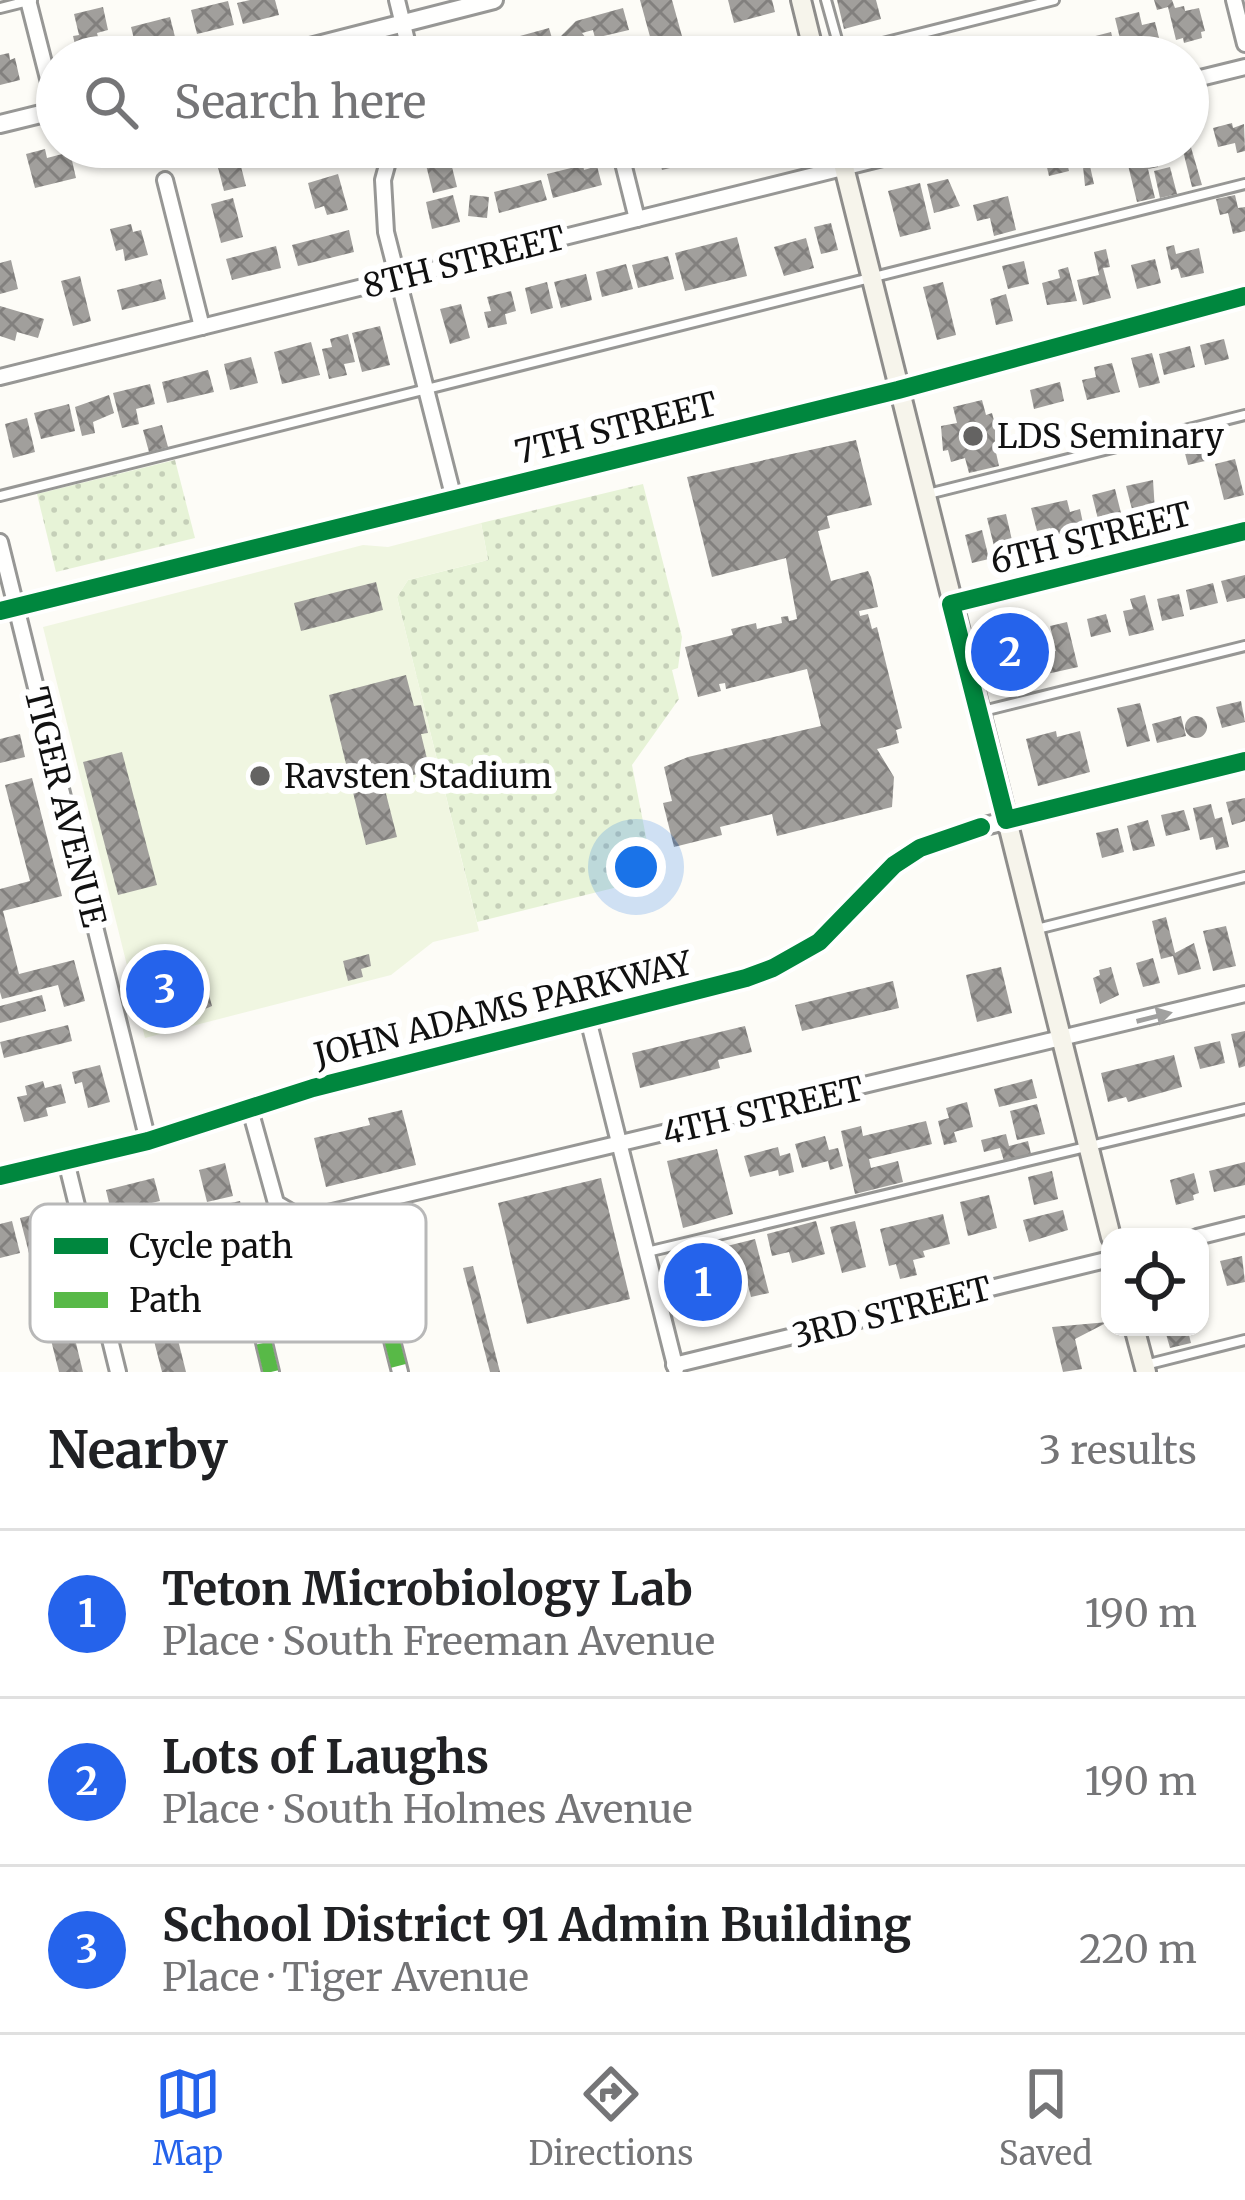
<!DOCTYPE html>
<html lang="en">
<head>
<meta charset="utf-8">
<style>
  body { margin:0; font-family:Merriweather,serif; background:#f6f6f6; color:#202124 }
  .controls { position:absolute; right:36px; bottom:36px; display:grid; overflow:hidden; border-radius:24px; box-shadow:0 3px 9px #0004 }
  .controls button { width:108px; height:108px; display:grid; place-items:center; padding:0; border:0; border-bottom:3px solid #e0e0e0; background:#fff; color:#202124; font:60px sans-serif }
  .you { position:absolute; left:636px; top:867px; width:42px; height:42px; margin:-30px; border:9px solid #fff; border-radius:50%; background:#1a73e8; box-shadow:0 0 0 18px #1a73e833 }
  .badge { display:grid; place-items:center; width:78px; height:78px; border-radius:50%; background:#2563eb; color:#fff; font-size:39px; font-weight:700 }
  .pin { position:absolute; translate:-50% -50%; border:6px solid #fff; box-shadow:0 3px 12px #0006 }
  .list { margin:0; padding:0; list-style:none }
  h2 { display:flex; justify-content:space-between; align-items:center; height:156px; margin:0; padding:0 48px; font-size:51px }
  h2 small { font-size:39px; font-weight:400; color:#757577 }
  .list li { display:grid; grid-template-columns:78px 1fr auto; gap:36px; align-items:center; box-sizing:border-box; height:168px; padding:0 48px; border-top:3px solid #e0e0e0 }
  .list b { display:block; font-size:45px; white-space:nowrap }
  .list p { margin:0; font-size:39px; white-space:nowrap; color:#757577 }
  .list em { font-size:39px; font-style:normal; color:#757577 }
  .icon { flex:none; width:66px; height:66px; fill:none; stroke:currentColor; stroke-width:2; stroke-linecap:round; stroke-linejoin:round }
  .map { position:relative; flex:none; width:1245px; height:1372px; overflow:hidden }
  .search { position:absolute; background:#fff; box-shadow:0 3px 9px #0004; left:36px; right:36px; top:36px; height:132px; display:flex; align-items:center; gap:30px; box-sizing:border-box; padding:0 42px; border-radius:66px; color:#757577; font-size:45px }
  .sheet { height:660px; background:#fff }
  nav { display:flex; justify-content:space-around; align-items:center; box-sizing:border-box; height:168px; border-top:3px solid #e0e0e0; background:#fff; font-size:33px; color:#757577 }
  nav a { display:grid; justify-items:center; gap:6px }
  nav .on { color:#2563eb }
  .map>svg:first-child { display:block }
  .park { fill:url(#park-dots) }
  .pitch { fill:#f0f6e1 }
  .building { fill:url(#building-cross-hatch) }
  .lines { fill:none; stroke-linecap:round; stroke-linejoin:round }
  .service-casing { stroke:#979795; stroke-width:14 }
  .minor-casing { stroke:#979795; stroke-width:20 }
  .tertiary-casing { stroke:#979795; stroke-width:22 }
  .secondary-casing { stroke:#8e8d8b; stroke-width:24 }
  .service { stroke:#fffffe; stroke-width:8 }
  .minor { stroke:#fffffe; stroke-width:14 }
  .tertiary { stroke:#fffffe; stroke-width:16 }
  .secondary { stroke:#f6f4eb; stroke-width:18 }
  .quiet { stroke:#58b947; stroke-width:15; stroke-dasharray:30 15; stroke-linecap:butt }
  .cycleway-casing { stroke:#fff; stroke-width:26 }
  .cycleway { stroke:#00873e; stroke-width:18 }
  .oneway { fill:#a0a09f }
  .poi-dot { fill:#646362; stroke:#fff; stroke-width:4.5 }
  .labels { text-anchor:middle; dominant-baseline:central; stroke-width:12; stroke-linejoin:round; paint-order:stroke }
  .street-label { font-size:33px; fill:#111; stroke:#fff }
  .poi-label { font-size:33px; fill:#111; stroke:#fff; text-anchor:start }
  .key { fill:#fff; stroke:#b8b8b8; stroke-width:3 }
  .key-label { font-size:33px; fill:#111 }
</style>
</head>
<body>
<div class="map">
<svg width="1245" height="1372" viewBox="0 0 1245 1372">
  <defs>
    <pattern id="park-dots" width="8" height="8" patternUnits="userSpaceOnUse" patternTransform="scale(3)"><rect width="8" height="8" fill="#e7f3d7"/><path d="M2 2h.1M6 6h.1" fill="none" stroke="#c5cfb8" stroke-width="1.8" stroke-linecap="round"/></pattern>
    <pattern id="building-cross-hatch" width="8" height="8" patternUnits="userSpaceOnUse" patternTransform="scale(3)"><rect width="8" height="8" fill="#a19f9c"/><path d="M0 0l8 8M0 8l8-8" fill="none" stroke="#82807e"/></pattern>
  </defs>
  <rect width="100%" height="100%" fill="#fdfcf7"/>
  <g class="park">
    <polygon points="175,460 195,538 56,572 37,494"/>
    <polygon points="643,484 682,637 678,668 672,670 679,699 632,765 654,878 477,922 397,597 408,580 488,560 481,523"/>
  </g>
  <polygon class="pitch" points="481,523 488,560 408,580 397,597 479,931 433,942 391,975 145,1038 43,627 363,545 388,547"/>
  <g class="building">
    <polygon points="250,0 275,0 279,15 243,24 237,3"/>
    <polygon points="640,0 672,0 685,47 655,55"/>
    <polygon points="728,0 772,0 775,12 734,23"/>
    <polygon points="837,0 876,0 881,19 844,29"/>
    <polygon points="1154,0 1172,0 1175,8 1184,6 1185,11 1199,8 1205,31 1201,32 1202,38 1184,43 1183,38 1176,40 1168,7 1157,10"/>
    <polygon points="228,1 234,25 197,34 191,10"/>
    <polygon points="103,7 108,30 97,33 103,57 78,57 73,36 79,35 74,14"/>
    <polygon points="623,8 629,30 595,38 593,30 582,33 586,38 574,50 561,36 576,21"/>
    <polygon points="1139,12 1142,25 1155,22 1161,46 1124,55 1115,18"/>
    <polygon points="170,17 176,41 137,51 131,27"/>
    <polygon points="549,28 556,52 514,57 509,39"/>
    <polygon points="1111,32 1117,56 1080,57 1076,41"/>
    <polygon points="493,40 497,57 453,57 452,50"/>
    <polygon points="9,53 10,60 15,58 20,80 0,85 0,55"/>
    <polygon points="1232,123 1233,128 1244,124 1245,151 1237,153 1235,143 1218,147 1213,128"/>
    <polygon points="1188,137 1202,185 1192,187 1182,147 1188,147"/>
    <polygon points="78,147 130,147 133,157 96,167 94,162 83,165"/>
    <polygon points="447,147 457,187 433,193 422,149"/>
    <polygon points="656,147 681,147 686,164 662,170"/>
    <polygon points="1081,147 1103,147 1107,161 1090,166 1094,184 1085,186"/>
    <polygon points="1117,147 1143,147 1145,155 1155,153 1158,167 1148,169 1155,198 1137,202 1127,161 1120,162"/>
    <polygon points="45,149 47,158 70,152 76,178 35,188 26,154"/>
    <polygon points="237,151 246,186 224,191 215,156"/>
    <polygon points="1065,154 1069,171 1049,176 1045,159"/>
    <polygon points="583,165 584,170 597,166 602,185 553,198 547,174"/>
    <polygon points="1170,167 1177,194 1160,198 1154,171"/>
    <polygon points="338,174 348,210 327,215 324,206 315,209 308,183"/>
    <polygon points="948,179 960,206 934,213 927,184"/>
    <polygon points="541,180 547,200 499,213 494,192"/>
    <polygon points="920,183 931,229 900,237 888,191"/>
    <polygon points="453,195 460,222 432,229 426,202"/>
    <polygon points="470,195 489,197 487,218 468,216"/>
    <polygon points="1235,195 1238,208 1245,207 1245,231 1233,234 1228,213 1220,215 1216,199"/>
    <polygon points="1008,196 1016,230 994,236 990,218 977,221 973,205"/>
    <polygon points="233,198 243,237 221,243 211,204"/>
    <polygon points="831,223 838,250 821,254 814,227"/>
    <polygon points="131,224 133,232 141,230 148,255 125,261 123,249 116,251 110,229"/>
    <polygon points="349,230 354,252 298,266 292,245"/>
    <polygon points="737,237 747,276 685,291 675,253"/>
    <polygon points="806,238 814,268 784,276 774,247"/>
    <polygon points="1174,245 1176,254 1199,248 1204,273 1181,278 1178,268 1171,270 1166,247"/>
    <polygon points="276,246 281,268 232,280 226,259"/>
    <polygon points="1106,249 1110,267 1103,268 1111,298 1083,305 1077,280 1099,275 1094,252"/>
    <polygon points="668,256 674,279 638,288 632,265"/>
    <polygon points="1155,259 1161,283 1137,289 1131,265"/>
    <polygon points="11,260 18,289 0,294 0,263"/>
    <polygon points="1024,261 1029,284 1008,289 1002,266"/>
    <polygon points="626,264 633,289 602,297 596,272"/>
    <polygon points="1068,267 1077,301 1047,305 1042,283 1060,278 1058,270"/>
    <polygon points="586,274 592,300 561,308 554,282"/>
    <polygon points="80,276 91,321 73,326 61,281"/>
    <polygon points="161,279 166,299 122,310 117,290"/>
    <polygon points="547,282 553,308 531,314 525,288"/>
    <polygon points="943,282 956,335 937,340 923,287"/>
    <polygon points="511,291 516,311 505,314 507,324 488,328 484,312 491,311 487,297"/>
    <polygon points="1006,294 1013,321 996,325 990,299"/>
    <polygon points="461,304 470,338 450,344 440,309"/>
    <polygon points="0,306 44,319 38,338 17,332 15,341 0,336"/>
    <polygon points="380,326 390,365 362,372 352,333"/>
    <polygon points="348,334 355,362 344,364 347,375 329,379 322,349 332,347 330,339"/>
    <polygon points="1224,339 1229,359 1205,365 1200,345"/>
    <polygon points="311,342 320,375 282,384 274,352"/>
    <polygon points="1190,346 1195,367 1164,375 1159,354"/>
    <polygon points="1152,353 1160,383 1139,388 1131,358"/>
    <polygon points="251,357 258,383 230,390 224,364"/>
    <polygon points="1112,363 1120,392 1087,400 1082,380 1096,377 1094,367"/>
    <polygon points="208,370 214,392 167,403 162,382"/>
    <polygon points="1060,382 1064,401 1034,409 1030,390"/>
    <polygon points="150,384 155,404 136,409 139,424 122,428 113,393"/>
    <polygon points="109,395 114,413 93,422 95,433 82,436 75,407"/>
    <polygon points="982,400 986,415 992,413 1001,447 995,448 999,466 969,473 965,458 951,462 948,450 943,451 941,426 957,423 953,407"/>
    <polygon points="69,404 75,431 41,439 34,413"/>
    <polygon points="27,418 35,452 13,458 5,424"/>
    <polygon points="162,425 168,447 149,452 143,430"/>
    <polygon points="1199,433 1205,461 1188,465 1181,438"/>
    <polygon points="856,440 872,505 827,516 830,528 818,531 831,581 868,571 871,577 878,607 859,611 860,616 868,614 872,629 877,627 902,728 896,730 899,743 877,749 894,777 892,807 777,836 772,814 720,827 722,835 674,847 663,803 672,801 664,767 688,757 821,726 807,669 726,689 725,683 719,684 721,691 698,697 685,647 733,635 731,629 756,623 757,629 782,623 781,617 788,616 789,621 797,619 786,558 712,577 687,477"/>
    <polygon points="1235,459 1244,495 1224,500 1215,464"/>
    <polygon points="1153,480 1155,512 1134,517 1126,486"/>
    <polygon points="1115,489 1123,521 1100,527 1092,495"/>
    <polygon points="1067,500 1070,512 1080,509 1084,528 1052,536 1050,528 1037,531 1031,508"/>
    <polygon points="1006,514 1014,549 996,554 987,518"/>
    <polygon points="982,530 989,559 972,563 965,535"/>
    <polygon points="1245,575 1245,598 1227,602 1221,581"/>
    <polygon points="376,582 383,610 301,631 294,603"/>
    <polygon points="1213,583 1218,603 1190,610 1186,590"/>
    <polygon points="1179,594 1184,616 1162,621 1157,599"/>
    <polygon points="1145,595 1154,630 1129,636 1123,611 1133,609 1130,599"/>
    <polygon points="1106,614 1111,632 1091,637 1087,619"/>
    <polygon points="1016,622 1027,662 1001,669 990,629"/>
    <polygon points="1067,622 1078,667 1047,674 1042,654 1056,651 1050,626"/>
    <polygon points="406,675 414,706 421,705 428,733 421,734 430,771 383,782 397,837 366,845 329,695"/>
    <polygon points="1241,701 1245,722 1222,728 1216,707"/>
    <polygon points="1140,703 1150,741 1127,747 1117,708"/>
    <circle cx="1196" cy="727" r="11"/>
    <polygon points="1181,716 1186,736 1157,743 1152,724"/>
    <polygon points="1056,731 1057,737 1080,731 1090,772 1038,786 1026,739"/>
    <polygon points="20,734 25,757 0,763 0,739"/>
    <polygon points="122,752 157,885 118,895 83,762"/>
    <polygon points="32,778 62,896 3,911 19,974 74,960 85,1001 64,1007 58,985 2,999 0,992 0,889 30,881 5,785"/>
    <polygon points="1245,798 1245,821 1232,825 1226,802"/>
    <polygon points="1211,804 1215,819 1222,817 1229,847 1216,850 1213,837 1200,840 1193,808"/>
    <polygon points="1184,810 1190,830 1166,836 1161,815"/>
    <polygon points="1148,820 1155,846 1133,851 1127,826"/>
    <polygon points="1118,828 1124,852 1102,858 1096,833"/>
    <polygon points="1166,917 1175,953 1194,943 1201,969 1178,975 1173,956 1161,959 1152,921"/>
    <polygon points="1226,926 1236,966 1213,971 1203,931"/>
    <polygon points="369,954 371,966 361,969 363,977 348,981 343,961"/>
    <polygon points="182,955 191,991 207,987 212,1006 177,1021 148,1025 134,967"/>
    <polygon points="1153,958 1160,983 1143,987 1136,963"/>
    <polygon points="1001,967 1012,1013 977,1022 966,975"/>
    <polygon points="1111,967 1119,995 1100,1004 1093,978 1100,975 1099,970"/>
    <polygon points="893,981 899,1008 802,1031 795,1005"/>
    <polygon points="42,995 46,1011 0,1023 0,1006"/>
    <polygon points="68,1025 72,1041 4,1058 0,1042"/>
    <polygon points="745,1026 752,1052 718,1060 720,1068 640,1088 632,1053"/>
    <polygon points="1245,1031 1245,1066 1239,1068 1231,1034"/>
    <polygon points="1220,1041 1225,1063 1200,1069 1194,1047"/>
    <polygon points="1174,1055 1182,1087 1128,1102 1126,1097 1108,1102 1101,1073"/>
    <polygon points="100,1065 110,1102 88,1108 82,1082 75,1084 72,1072"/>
    <polygon points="1032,1079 1037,1098 999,1107 994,1089"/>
    <polygon points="43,1081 45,1088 61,1084 66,1103 46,1108 48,1116 24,1122 17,1097 27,1095 25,1086"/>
    <polygon points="967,1102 973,1127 954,1132 957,1142 944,1145 938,1121 949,1118 946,1108"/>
    <polygon points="1037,1104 1045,1134 1017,1140 1010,1111"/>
    <polygon points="402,1110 416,1165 326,1187 314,1138 370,1125 368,1118"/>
    <polygon points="926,1121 932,1144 869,1159 871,1168 898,1161 903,1182 855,1194 841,1131 861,1126 863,1136"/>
    <polygon points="1006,1134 1009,1146 1028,1141 1031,1154 1004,1161 1000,1148 984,1152 981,1140"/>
    <polygon points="825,1136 829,1150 838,1148 843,1166 830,1170 828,1161 802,1168 795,1144"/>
    <polygon points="778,1147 780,1156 790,1153 794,1172 779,1176 778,1170 750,1177 744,1156"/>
    <polygon points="717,1149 733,1214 683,1228 667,1161"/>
    <polygon points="1245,1162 1245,1185 1214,1192 1209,1171"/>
    <polygon points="225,1163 233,1196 207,1202 199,1170"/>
    <polygon points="1052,1171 1058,1199 1034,1205 1028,1177"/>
    <polygon points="1194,1173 1199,1193 1193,1195 1194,1200 1176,1205 1170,1180"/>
    <polygon points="154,1178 160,1201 135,1207 141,1231 117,1237 106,1190"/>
    <polygon points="601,1178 630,1299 527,1324 498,1203"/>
    <polygon points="989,1195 997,1228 968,1236 960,1202"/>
    <polygon points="240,1201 248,1234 220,1240 212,1207"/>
    <polygon points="1063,1210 1068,1230 1029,1242 1023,1220"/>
    <polygon points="47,1211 58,1258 32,1265 20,1218"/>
    <polygon points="943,1214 950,1244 923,1251 925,1257 913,1260 917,1275 900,1279 896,1264 889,1266 880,1229"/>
    <polygon points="12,1221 20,1253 0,1258 0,1224"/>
    <polygon points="816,1221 825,1254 792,1263 789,1252 772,1256 767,1234"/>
    <polygon points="855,1221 866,1267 842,1273 830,1227"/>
    <polygon points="755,1239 769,1293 751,1297 744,1269 721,1275 715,1249"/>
    <polygon points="710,1255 721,1302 696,1308 685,1261"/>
    <polygon points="1242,1256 1245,1282 1227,1286 1220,1261"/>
    <polygon points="473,1266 500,1372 490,1372 463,1268"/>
    <polygon points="1108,1322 1075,1339 1082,1369 1063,1372 1052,1327"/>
    <polygon points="1164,1327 1187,1327 1191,1343 1170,1348"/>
    <polygon points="73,1331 83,1372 59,1372 50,1336"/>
    <polygon points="176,1332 186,1372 162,1372 153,1337"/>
  </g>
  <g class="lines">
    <defs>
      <g id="service">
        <polyline points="826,0 841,54"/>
        <polyline points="0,8 32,0"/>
        <polyline points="827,57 1054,0"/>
        <polyline points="924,495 1245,415"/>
        <polyline points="0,496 1245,184"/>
        <polyline points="979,712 1245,646"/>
        <polyline points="1037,929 1245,877"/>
        <polyline points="647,1252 1245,1109"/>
        <polyline points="1145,1365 1245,1340"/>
      </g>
      <g id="minor">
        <polyline points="28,0 56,110"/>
        <polyline points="397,0 411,57"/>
        <polyline points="1234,0 1245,44"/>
        <polyline points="1188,81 1245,67"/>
        <polyline points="392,147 383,180 386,232 454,499"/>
        <polyline points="619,147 637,219"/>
        <polyline points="165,180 202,327"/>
        <polyline points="0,377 927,147"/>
        <polyline points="0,542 148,1141"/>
        <polyline points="0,611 898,390 1245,296"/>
        <polyline points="588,1019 676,1369"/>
        <polyline points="249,1106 276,1203 303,1219 1245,994"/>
        <polyline points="66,1161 118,1372"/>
        <polyline points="358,1206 400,1372"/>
        <polyline points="1197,1237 1245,1225"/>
        <polyline points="674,1365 1110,1259"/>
        <path d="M271 1372C252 1291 246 1287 286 1212"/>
      </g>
      <g id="tertiary">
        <polyline points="271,57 494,0"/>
        <polyline points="0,124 57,110"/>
        <polyline points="951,604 1245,531"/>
        <polyline points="0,1176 148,1141 313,1088 746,978 773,968 819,942 894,865 920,848 981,827 1245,761"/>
      </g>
      <g id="secondary">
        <polyline points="801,0 815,57"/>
        <polyline points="839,147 1111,1237"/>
        <polyline points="1134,1327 1146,1372"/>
      </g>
    </defs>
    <use href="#service" class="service-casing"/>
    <use href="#minor" class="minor-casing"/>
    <use href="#tertiary" class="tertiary-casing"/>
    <use href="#secondary" class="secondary-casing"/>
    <use href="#service" class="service"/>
    <use href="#minor" class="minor"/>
    <use href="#tertiary" class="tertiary"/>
    <use href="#secondary" class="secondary"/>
    <g class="quiet">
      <polyline points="358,1206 400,1372"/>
      <path d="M271 1372C252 1291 246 1287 286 1212"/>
    </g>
    <defs>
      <g id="cycleway">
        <polyline points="1245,531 951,604 1006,820 1245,761"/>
        <polyline points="0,611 898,390 1245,296"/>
        <polyline points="0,1176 148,1141 313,1088 746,978 773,968 819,942 894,865 920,848 981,827"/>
      </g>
    </defs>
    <use href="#cycleway" class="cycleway-casing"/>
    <use href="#cycleway" class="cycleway"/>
  </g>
  <defs><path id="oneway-solid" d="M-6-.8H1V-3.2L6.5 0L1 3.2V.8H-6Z" transform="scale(3)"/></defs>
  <use class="oneway" href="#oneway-solid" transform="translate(1154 1017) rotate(-14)"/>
  <g class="poi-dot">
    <circle cx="973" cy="436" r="12"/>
    <circle cx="260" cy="776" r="12"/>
  </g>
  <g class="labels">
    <g class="street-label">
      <text transform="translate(464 262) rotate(-14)">8TH STREET</text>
      <text transform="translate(616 428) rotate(-14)">7TH STREET</text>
      <text transform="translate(1091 538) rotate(-14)">6TH STREET</text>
      <text transform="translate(65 807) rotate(76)">TIGER AVENUE</text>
      <text transform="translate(503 1009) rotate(-14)">JOHN ADAMS PARKWAY</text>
      <text transform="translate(763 1111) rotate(-13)">4TH STREET</text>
      <text transform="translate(892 1312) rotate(-14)">3RD STREET</text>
    </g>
    <g class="poi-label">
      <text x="997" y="436">LDS Seminary</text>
      <text x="284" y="776">Ravsten Stadium</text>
    </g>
  </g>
  <rect x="30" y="1204" width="396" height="138" rx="18" class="key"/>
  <rect x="54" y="1238" width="54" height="16" fill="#00873e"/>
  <rect x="54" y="1292" width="54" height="16" fill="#58b947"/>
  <g class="key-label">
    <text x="129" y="1258">Cycle path</text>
    <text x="129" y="1312">Path</text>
  </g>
</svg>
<div class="controls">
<button><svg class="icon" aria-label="locate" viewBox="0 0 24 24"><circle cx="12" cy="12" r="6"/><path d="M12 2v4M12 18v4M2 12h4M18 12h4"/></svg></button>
</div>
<div class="you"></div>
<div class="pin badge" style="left:703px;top:1282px">1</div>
<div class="pin badge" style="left:1010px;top:652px">2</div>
<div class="pin badge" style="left:165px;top:989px">3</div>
<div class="search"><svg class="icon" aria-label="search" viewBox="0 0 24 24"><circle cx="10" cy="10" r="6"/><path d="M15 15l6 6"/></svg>Search here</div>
</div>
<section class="sheet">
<h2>Nearby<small>3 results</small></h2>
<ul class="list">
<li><span class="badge">1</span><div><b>Teton Microbiology Lab</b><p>Place · South Freeman Avenue</p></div><em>190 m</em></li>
<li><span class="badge">2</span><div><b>Lots of Laughs</b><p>Place · South Holmes Avenue</p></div><em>190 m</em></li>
<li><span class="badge">3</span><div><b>School District 91 Admin Building</b><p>Place · Tiger Avenue</p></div><em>220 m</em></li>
</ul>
</section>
<nav>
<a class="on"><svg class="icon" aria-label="map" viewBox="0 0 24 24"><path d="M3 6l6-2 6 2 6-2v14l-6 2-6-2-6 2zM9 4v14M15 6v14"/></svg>Map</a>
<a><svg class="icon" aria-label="directions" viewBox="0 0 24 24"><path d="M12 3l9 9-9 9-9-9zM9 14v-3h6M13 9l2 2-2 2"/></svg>Directions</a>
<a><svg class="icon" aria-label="saved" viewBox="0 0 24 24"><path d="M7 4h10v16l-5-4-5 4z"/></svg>Saved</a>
</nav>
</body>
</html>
